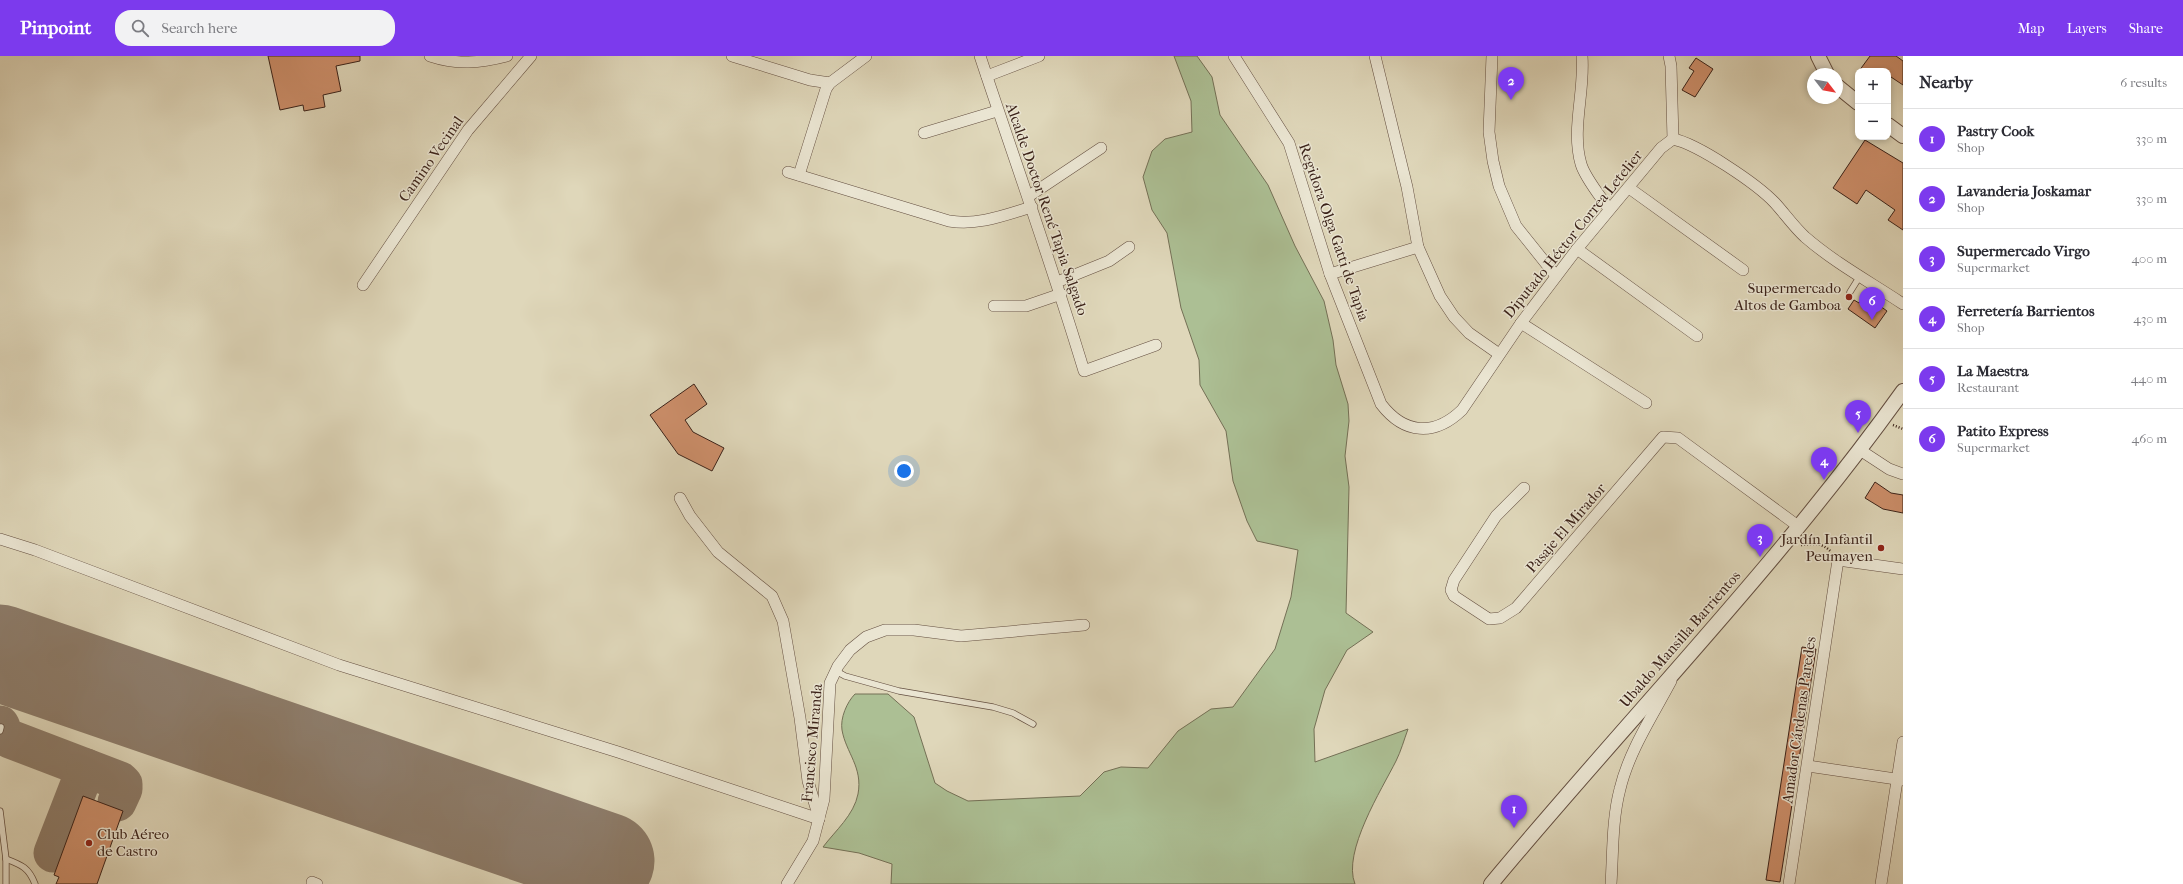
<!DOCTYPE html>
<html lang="en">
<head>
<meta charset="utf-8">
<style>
  body { margin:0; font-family:"IM FELL French Canon",serif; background:#f2f2f3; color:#2b2b33 }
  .controls { position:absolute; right:12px; top:12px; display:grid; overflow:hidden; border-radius:8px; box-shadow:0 2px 6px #0003 }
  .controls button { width:36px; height:36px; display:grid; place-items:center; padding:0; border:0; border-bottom:1px solid #e1e1e2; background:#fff; color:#2b2b33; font:20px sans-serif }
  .compass { position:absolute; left:1807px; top:12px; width:36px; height:36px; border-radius:50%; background:#fff; box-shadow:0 2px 6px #0003; rotate:121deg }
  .you { position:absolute; left:904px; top:415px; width:14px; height:14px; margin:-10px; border:3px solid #fff; border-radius:50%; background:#1a73e8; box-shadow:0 0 0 6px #1a73e833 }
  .badge { display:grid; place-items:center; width:26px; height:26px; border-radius:50%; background:#7c3aed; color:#fff; font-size:13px; font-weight:700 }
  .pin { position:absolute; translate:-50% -33px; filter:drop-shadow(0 1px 2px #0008) }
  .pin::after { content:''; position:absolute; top:21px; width:14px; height:12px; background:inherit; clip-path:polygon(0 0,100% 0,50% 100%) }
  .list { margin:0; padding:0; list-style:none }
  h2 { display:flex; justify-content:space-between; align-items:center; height:52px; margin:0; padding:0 16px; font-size:17px }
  h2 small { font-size:13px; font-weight:400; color:#7c7c81 }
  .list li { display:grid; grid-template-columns:26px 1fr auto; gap:12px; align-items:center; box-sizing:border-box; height:60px; padding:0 16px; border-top:1px solid #e1e1e2 }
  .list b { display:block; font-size:15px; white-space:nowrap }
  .list p { margin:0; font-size:13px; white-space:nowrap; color:#7c7c81 }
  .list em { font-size:13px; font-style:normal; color:#7c7c81 }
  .icon { flex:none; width:22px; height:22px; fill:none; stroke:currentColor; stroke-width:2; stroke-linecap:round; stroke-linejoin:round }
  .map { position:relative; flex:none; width:1903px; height:828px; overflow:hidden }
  header { display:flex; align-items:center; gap:24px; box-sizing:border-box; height:56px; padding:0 20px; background:#7c3aed; color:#fff }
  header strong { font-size:19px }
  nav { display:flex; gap:22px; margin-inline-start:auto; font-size:14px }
  .search { width:280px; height:36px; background:#f2f2f3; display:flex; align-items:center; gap:10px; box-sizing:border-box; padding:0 14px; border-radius:16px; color:#7c7c81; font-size:15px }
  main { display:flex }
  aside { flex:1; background:#fff }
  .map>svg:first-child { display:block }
  .green { fill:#acbf94; stroke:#747056 }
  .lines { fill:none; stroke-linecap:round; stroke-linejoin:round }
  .taxiway { stroke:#8d7c6a; stroke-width:39 }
  .runway { stroke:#8d7c6a; stroke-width:97 }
  .building { fill:#cd8f6b; stroke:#3b2219 }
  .service-casing { stroke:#644f41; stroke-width:7 }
  .minor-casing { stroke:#644f41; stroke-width:12 }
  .tertiary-casing { stroke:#644f41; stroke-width:16 }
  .path { stroke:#3b2219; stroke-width:2.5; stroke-dasharray:1 2; stroke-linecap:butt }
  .service { stroke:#eae5d2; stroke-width:5.5 }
  .minor { stroke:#eae5d2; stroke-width:11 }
  .tertiary { stroke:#eae5d2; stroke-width:14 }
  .poi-dot { fill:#8f2418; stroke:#eae5d2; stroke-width:1.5 }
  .labels { text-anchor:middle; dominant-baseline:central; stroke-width:3; stroke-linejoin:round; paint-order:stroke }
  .street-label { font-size:15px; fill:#3b2219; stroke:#eae5d2 }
  .poi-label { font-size:15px; fill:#3b2219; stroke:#eae5d2; text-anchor:end }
</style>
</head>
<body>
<header>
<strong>Pinpoint</strong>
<div class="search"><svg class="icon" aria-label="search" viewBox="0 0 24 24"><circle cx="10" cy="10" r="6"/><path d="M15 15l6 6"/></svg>Search here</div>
<nav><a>Map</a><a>Layers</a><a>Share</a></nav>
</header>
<main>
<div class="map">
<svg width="1903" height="828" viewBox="0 0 1903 828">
  <rect width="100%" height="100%" fill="#dfd7ba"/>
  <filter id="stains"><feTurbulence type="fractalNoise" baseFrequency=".005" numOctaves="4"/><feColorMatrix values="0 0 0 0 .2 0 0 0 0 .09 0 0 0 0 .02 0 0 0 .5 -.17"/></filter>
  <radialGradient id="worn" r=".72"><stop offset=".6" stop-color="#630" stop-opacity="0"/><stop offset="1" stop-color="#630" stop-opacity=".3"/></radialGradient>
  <path class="green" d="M1174 0H1197L1212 21 1220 59 1268 129 1295 190 1324 245 1333 284 1336 309 1348 348 1349 365 1345 400 1349 431 1346 557 1373 576 1347 594 1325 634 1314 673 1315 706 1408 673C1404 684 1401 695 1396 705 1382 733 1342 796 1355 828H891L892 808 859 797 823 791C835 775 854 759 858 738 863 711 846 697 842 674 840 662 847 646 855 638H888L914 661 935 727 947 735 968 745 1080 740 1104 716 1121 711 1148 712 1178 675 1211 653 1233 651 1275 593 1291 541 1298 494 1257 485 1247 465 1233 425 1226 375 1200 329 1199 304 1181 252 1167 177 1152 154 1143 121 1152 95 1165 83 1192 76 1191 45Z"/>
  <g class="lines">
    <g class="taxiway">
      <polyline points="0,669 4,679 10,683 86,712 53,797"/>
      <polyline points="86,712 120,725 123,728 123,733 117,746"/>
    </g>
    <polyline class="runway" points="0,597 606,805"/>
  </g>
  <g class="building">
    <polygon points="268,0 360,0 360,5 336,10 341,35 323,39 325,51 304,55 303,49 280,54"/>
    <polygon points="1870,0 1896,0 1903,5 1903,29 1888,19 1888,15 1859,15"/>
    <polygon points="1696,2 1713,13 1695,41 1682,34 1694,15 1689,12"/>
    <polygon points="1865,84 1903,107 1903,174 1888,164 1895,154 1866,134 1857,148 1833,132"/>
    <polygon points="1865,239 1887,255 1875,272 1848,253 1854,244 1859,247"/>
    <polygon points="694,328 707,348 685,364 693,376 724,392 712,415 678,398 650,359"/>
    <polygon points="1875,426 1891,437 1903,439 1903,457 1883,453 1865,442"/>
    <polygon points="1802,591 1816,593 1780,826 1766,824"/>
    <polygon points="83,740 123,755 97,828 56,828 59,821 54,819"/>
  </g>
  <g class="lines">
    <defs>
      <g id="service">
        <polyline points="1850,236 1860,220"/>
        <polyline points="836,615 845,620 899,635 993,651 1013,657 1033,668"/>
        <polyline points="0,675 1,671"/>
        <polyline points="0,755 6,803 6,828"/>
        <path d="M6 803C22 809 29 812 35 828"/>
      </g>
      <g id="minor">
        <path d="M430 0C457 9 480 7 507 0"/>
        <polyline points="732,0 810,24 830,27"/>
        <path d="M980 0C1015 105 1052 209 1084 315L1156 289"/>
        <path d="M1234 0 1289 87 1330 218 1381 348C1404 378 1434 381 1462 354L1521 267 1577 193 1661 92 1673 83"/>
        <polyline points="1375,0 1407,131 1418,191 1440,240 1454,261 1469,277 1499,298"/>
        <polyline points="1492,0 1489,76 1493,105 1499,130 1516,170 1556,220"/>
        <path d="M1582 0C1585 36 1571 73 1581 108 1585 122 1601 141 1609 153"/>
        <polyline points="1669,0 1671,10 1673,83"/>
        <polyline points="987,20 1039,0"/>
        <polyline points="924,77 997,55"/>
        <path d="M1673 83C1698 88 1757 128 1775 147 1785 158 1794 171 1805 181 1835 207 1870 226 1903 248"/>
        <path d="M788 116 949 165C978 170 1005 159 1032 151"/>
        <polyline points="799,119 826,33 830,27 866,0"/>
        <polyline points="1629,132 1743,214"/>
        <polyline points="1029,140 1101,92"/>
        <polyline points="1577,193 1697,280"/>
        <polyline points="1330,218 1418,191"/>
        <polyline points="1057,226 1109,205 1129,191"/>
        <polyline points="363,229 468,74 531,0"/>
        <polyline points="994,250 1026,250 1061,238"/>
        <polyline points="1521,267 1646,347"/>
        <polyline points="1860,394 1889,413 1903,418"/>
        <polyline points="1524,432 1496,460 1454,524 1451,534 1454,540 1489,563 1500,562 1516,552 1663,381 1678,382 1798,470"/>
        <polyline points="680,442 690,460 718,496 772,540 783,565 800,662 808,725 819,762"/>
        <polyline points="0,483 35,494 339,609 618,696 819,763"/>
        <polyline points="1808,710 1903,724"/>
        <polyline points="312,828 312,826 317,828"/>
        <polyline points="787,828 813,785 824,743 830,627 838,610 850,594 866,581 885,574 914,574 961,580 1084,569"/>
        <path d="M1611 828C1613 797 1612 763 1620 733 1629 695 1653 659 1671 625"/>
        <polyline points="1789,828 1838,504 1903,513"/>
        <polyline points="1881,828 1903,686"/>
      </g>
      <g id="tertiary">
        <polyline points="1818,0 1827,18"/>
        <polyline points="1837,30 1858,47"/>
        <polyline points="1888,69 1903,80"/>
        <path d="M1491 828C1628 663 1778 510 1903 335"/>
      </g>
    </defs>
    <use href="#service" class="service-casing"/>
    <use href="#minor" class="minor-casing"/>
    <use href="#tertiary" class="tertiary-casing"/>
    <g class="path">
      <polyline points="1893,369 1903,373"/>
      <path d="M1801 489C1813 488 1822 486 1831 496"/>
    </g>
    <use href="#service" class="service"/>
    <use href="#minor" class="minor"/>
    <use href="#tertiary" class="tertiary"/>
  </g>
  <g class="poi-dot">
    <circle cx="1849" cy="241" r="4"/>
    <circle cx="1881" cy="492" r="4"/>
    <circle cx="89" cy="787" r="4"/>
  </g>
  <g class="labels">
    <g class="street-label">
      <text transform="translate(431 103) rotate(-55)">Camino Vecinal</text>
      <text transform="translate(1047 153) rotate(71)">Alcalde Doctor René Tapia Salgado</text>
      <text transform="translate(1334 176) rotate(71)">Regidora Olga Gatti de Tapia</text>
      <text transform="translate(1573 178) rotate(-51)">Diputado Héctor Correa Letelier</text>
      <text transform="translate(1566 472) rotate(-49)">Pasaje El Mirador</text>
      <text transform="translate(1680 583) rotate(-49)">Ubaldo Mansilla Barrientos</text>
      <text transform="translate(1799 664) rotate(-82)">Amador Cárdenas Paredes</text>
      <text transform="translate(812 687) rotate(-85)">Francisco Miranda</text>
    </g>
    <g class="poi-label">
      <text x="1841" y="232">Supermercado<tspan x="1841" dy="17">Altos de Gamboa</tspan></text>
      <text x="1873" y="483">Jardín Infantil<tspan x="1873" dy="17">Peumayen</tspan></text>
      <text x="97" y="778" text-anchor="start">Club Aéreo<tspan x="97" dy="17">de Castro</tspan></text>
    </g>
  </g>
  <rect width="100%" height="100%" filter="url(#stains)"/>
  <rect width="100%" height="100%" fill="url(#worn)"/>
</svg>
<div class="controls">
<button>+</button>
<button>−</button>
</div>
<svg class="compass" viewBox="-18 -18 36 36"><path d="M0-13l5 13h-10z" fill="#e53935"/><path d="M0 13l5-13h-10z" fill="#7c7c81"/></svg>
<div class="you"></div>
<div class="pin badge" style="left:1514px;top:772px">1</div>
<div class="pin badge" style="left:1511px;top:44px">2</div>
<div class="pin badge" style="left:1760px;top:501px">3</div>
<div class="pin badge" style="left:1824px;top:424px">4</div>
<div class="pin badge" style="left:1858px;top:377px">5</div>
<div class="pin badge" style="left:1872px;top:264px">6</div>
</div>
<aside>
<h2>Nearby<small>6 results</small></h2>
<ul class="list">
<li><span class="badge">1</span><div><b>Pastry Cook</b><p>Shop</p></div><em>330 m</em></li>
<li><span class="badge">2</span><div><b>Lavanderia Joskamar</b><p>Shop</p></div><em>330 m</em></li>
<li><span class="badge">3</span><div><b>Supermercado Virgo</b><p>Supermarket</p></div><em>400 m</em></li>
<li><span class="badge">4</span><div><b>Ferretería Barrientos</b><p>Shop</p></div><em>430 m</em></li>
<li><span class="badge">5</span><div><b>La Maestra</b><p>Restaurant</p></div><em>440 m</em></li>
<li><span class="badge">6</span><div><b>Patito Express</b><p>Supermarket</p></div><em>460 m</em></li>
</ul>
</aside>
</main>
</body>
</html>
